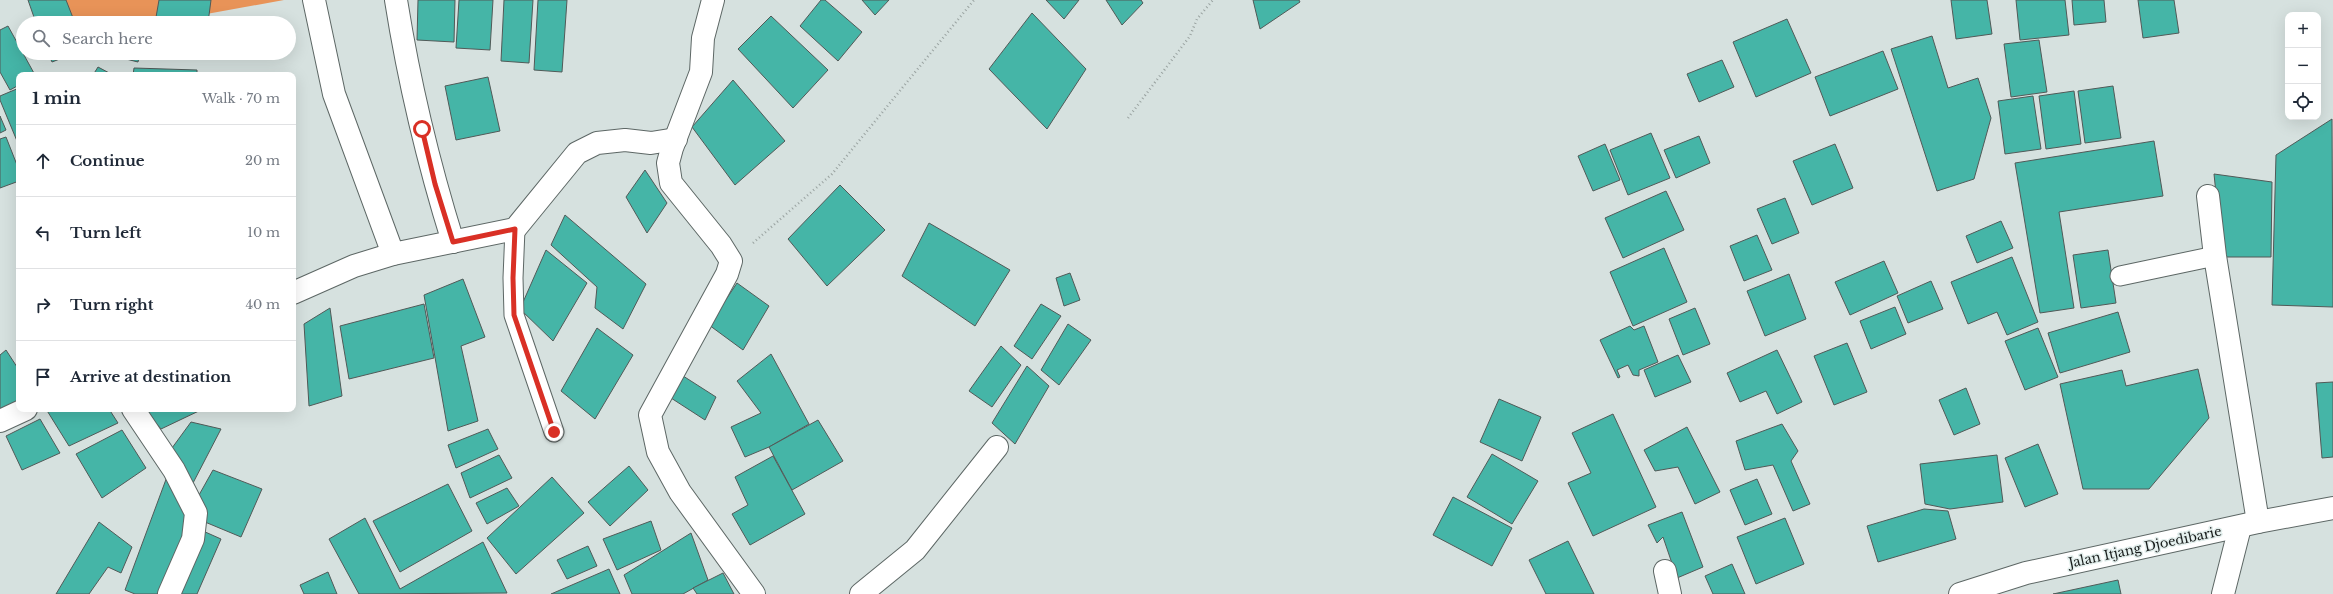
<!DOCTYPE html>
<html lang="en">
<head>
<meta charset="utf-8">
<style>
  body { margin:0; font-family:"Libre Baskerville",serif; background:#f6f6f7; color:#1f2937 }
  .controls { position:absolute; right:12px; top:12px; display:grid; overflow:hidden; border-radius:8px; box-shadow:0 4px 16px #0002 }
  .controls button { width:36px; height:36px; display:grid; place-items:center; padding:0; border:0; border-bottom:1px solid #e0e1e3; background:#fff; color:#1f2937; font:20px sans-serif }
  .stop { position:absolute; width:12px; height:12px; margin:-9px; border:3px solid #d93025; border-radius:50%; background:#fff }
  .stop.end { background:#d93025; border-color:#fff; box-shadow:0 1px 4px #0008 }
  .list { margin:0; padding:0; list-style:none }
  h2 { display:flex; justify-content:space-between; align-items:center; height:52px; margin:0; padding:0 16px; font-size:17px }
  h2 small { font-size:13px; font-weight:400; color:#747a83 }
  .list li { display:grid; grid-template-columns:26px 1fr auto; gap:12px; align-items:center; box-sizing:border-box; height:72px; padding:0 16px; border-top:1px solid #e0e1e3 }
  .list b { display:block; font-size:15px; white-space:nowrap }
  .list em { font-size:13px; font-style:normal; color:#747a83 }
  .icon { flex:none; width:22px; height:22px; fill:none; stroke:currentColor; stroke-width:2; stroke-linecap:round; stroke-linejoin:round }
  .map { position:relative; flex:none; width:2333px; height:594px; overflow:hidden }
  .search { position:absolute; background:#fff; box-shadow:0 4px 16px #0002; left:16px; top:16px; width:280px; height:44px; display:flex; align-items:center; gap:10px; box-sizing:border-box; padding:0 14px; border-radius:22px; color:#747a83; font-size:15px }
  .panel { position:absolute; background:#fff; box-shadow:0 4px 16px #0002; left:16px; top:72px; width:280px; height:340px; border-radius:8px }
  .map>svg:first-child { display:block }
  .forest { fill:#e89358 }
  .building { fill:#45b5a7; stroke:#515a58 }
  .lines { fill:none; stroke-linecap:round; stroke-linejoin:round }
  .service-casing { stroke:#5d6765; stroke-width:21 }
  .minor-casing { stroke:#5d6765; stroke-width:24 }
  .secondary-casing { stroke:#5d6765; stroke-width:24 }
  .path { stroke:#99a2a0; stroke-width:2.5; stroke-dasharray:1 3; stroke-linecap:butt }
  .service { stroke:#fff; stroke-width:19 }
  .minor { stroke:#fff; stroke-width:22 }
  .secondary { stroke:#fff; stroke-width:22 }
  .route { stroke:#d93025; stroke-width:5 }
  .labels { text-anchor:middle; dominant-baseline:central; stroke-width:3; stroke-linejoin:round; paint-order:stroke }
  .street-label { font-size:13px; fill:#191d1c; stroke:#e3efed }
</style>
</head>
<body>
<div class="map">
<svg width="2333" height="594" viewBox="0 0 2333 594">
  <rect width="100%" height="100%" fill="#d6e1df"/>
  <polygon class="forest" points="42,0 284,0 157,23 48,23"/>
  <g class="building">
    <polygon points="28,0 66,0 75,23 36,23"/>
    <polygon points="159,0 211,0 208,23 155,23"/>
    <polygon points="418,0 455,0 454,42 417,40"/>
    <polygon points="459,0 493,0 490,50 456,48"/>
    <polygon points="504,0 533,0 529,63 501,61"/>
    <polygon points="538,0 567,0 562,72 534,70"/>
    <polygon points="821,0 825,0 862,32 838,61 800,26"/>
    <polygon points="862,0 889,0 875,15"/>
    <polygon points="1046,0 1079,0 1064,19"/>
    <polygon points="1106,0 1141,0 1143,3 1122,25"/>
    <polygon points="1253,0 1299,0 1300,2 1260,29"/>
    <polygon points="1951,0 1987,0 1992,34 1956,39"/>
    <polygon points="2016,0 2065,0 2069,35 2020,40"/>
    <polygon points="2072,0 2104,0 2106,22 2074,25"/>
    <polygon points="2138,0 2174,0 2179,33 2143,38"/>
    <polygon points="1032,13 1086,69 1047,129 989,69"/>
    <polygon points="771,16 828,70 793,108 738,49"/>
    <polygon points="1787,19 1811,73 1756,97 1733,42"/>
    <polygon points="8,26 35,75 19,75 19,85 10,90 0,72 0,30"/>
    <polygon points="1932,36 1948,88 1978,78 1991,118 1974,179 1937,191 1891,49"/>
    <polygon points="2039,40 2047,92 2011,97 2004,44"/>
    <polygon points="1883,51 1898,89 1830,116 1815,77"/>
    <polygon points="48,53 75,53 52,62"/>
    <polygon points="102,53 140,53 138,62"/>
    <polygon points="1722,60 1734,87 1699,102 1687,74"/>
    <polygon points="98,67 113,75 93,75"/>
    <polygon points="134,68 197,70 197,75 133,75"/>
    <polygon points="488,77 500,131 456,140 445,86"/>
    <polygon points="733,80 785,141 735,185 692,127"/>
    <polygon points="2113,86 2121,138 2085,143 2078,91"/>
    <polygon points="19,88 19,140 17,141 0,100 0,96"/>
    <polygon points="2074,91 2081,144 2046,149 2039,96"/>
    <polygon points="2033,96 2041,149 2005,154 1998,101"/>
    <polygon points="0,116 6,130 0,133"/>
    <polygon points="2332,119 2333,307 2272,305 2276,155"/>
    <polygon points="1651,133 1670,178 1628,195 1610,150"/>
    <polygon points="1699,136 1710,163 1676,178 1664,150"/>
    <polygon points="6,137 19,170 19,181 0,188 0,139"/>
    <polygon points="2154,141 2163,196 2059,212 2074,308 2040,313 2015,163"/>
    <polygon points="1605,144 1620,180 1593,191 1578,156"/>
    <polygon points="1835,144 1853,188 1812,205 1793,161"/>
    <polygon points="645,170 667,203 647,233 626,197"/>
    <polygon points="2214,174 2272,182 2271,257 2226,257 2220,233"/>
    <polygon points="840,185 885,230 827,286 788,239"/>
    <polygon points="1666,191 1684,230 1623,258 1605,218"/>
    <polygon points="1785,198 1799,233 1772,244 1757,209"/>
    <polygon points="565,215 646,284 623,329 595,308 597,287 551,245"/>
    <polygon points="2001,221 2013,248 1977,263 1966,236"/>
    <polygon points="929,223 1010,270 975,326 902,276"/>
    <polygon points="1757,235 1772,270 1744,281 1730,246"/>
    <polygon points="1664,248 1687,302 1633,326 1610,272"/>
    <polygon points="546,250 587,283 553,341 520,309"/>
    <polygon points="2108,250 2116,303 2081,308 2073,255"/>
    <polygon points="2012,257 2038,322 2007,335 1997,312 1968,324 1951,282"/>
    <polygon points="1884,261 1898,293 1850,315 1835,282"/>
    <polygon points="1070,273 1080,300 1064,306 1056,278"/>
    <polygon points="1789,274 1806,319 1765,336 1747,291"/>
    <polygon points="463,279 485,337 461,346 478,421 448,431 424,295"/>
    <polygon points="1931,281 1943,309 1908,323 1897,296"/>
    <polygon points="737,283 769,306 743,350 709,325"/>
    <polygon points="424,304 434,358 349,379 340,326"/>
    <polygon points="1041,304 1061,316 1032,359 1014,346"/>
    <polygon points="1895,307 1906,334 1871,349 1860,321"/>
    <polygon points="330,308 342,396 309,406 304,324"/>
    <polygon points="1695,308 1710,344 1683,355 1669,319"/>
    <polygon points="2118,312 2130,352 2060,373 2048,333"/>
    <polygon points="1068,324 1091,340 1059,385 1041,370"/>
    <polygon points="1630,326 1634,330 1644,326 1658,362 1639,370 1639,376 1633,375 1628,365 1617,370 1620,377 1618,378 1600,340"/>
    <polygon points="597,328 633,355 595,419 561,391"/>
    <polygon points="2038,328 2058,377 2025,390 2005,341"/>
    <polygon points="1847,343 1867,392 1834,405 1814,356"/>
    <polygon points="1001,346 1021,365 992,407 969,391"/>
    <polygon points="6,350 19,370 19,402 0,411 0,355"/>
    <polygon points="1777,350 1802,402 1777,414 1766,391 1740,402 1727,373"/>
    <polygon points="771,354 809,424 769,447 745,457 731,427 761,413 737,381"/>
    <polygon points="1678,355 1691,382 1655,397 1644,370"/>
    <polygon points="1027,366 1049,386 1015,444 992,423"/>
    <polygon points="2198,369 2209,418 2149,489 2083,489 2060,384 2122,370 2126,386"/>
    <polygon points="680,374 716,397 705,420 671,398"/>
    <polygon points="2333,382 2333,457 2322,458 2316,383"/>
    <polygon points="1966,388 1980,424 1954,435 1939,400"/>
    <polygon points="1499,399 1541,417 1522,461 1480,442"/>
    <polygon points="46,409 109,409 118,423 69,446"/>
    <polygon points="144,409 203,409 161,429"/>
    <polygon points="1613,414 1656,507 1593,536 1568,483 1591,473 1572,433"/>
    <polygon points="40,419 60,453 22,470 6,436"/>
    <polygon points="818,420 843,461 792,490 769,447"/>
    <polygon points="191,422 221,429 193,483 172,448"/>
    <polygon points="1782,424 1798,451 1791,461 1810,504 1793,511 1773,465 1745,470 1736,441"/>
    <polygon points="1687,427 1720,492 1695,504 1678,467 1655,471 1644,450"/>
    <polygon points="488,429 498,449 456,468 448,445"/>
    <polygon points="122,430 146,468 102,498 76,454"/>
    <polygon points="2038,444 2058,494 2025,507 2005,458"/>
    <polygon points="1492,454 1538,481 1512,524 1467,497"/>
    <polygon points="499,455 512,478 470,498 461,473"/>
    <polygon points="1997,455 2003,502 1950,509 1925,504 1920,464"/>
    <polygon points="773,456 805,514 750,545 732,514 748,505 735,477"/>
    <polygon points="629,466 648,490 610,526 588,502"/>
    <polygon points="213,470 262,489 241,537 205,522 199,495"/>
    <polygon points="168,474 189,516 174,563 158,594 135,594 125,590"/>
    <polygon points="552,477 584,513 516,574 487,538"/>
    <polygon points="1757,479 1772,514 1745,525 1730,490"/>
    <polygon points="448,484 472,531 400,572 373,521"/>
    <polygon points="507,488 519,506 487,524 476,503"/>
    <polygon points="1453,497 1512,528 1492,566 1433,535"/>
    <polygon points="1924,509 1948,511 1956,539 1878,562 1867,526"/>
    <polygon points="1682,512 1703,567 1677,578 1663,537 1657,543 1648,525"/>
    <polygon points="365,518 400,589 483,542 507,593 359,594 329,539"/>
    <polygon points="1785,518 1804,564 1756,584 1737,537"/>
    <polygon points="651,521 661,550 617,570 603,539"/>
    <polygon points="99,522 132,547 121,573 108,567 89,594 56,594"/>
    <polygon points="203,531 221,539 197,594 180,594"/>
    <polygon points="691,533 708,580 683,594 632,594 624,575"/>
    <polygon points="1568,541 1594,594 1546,594 1529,560"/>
    <polygon points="588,546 597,566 567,579 557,560"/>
    <polygon points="1732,564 1745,594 1713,594 1705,576"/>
    <polygon points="609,569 620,594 551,594"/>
    <polygon points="328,572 337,594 304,594 300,585"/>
    <polygon points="723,573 734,594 697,594 693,588"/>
    <polygon points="2118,580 2121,594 2053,594"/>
  </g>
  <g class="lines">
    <defs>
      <g id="service">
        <polyline points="515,229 513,278 514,315 554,432"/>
        <polyline points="2120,276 2215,256"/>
      </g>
      <g id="minor">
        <polyline points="314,0 334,94 393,254"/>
        <path d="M396 0C409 82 428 162 453 242"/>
        <polyline points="713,0 703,38 701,72 672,148 668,163 671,183 721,245 731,261 727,274 650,415 658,452 680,492 754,594"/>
        <polyline points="2208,196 2215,256 2258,522"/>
        <polyline points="293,293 354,266 393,254 515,229 577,153 597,143 625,140 651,143 676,139"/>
        <polyline points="133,409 174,470 196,513 193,539 169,594"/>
        <polyline points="0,421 26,409"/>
        <polyline points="1665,571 1670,594"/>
        <polyline points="861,594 915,550 997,447"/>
        <polyline points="2223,594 2240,527"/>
      </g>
      <polyline id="secondary" points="1960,594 2026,573 2258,522 2333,508"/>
    </defs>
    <use href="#service" class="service-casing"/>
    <use href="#minor" class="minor-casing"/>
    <use href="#secondary" class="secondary-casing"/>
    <g class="path">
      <polyline points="1128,118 1190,36 1197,19 1213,0"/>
      <polyline points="753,243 832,174 974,0"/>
    </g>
    <use href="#service" class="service"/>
    <use href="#minor" class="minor"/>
    <use href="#secondary" class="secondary"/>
  </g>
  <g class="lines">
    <polyline class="route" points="422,129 435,184 453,242 515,229 513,278 514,315 554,432"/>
  </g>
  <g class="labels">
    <g class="street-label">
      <text transform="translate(2145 547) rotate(-12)">Jalan Itjang Djoedibarie</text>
    </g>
  </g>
</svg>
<div class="controls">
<button>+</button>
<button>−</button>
<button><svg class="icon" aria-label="locate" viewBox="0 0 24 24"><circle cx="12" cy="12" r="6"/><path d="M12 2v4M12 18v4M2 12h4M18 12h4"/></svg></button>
</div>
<div class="stop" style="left:422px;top:129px"></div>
<div class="stop end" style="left:554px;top:432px"></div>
<div class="search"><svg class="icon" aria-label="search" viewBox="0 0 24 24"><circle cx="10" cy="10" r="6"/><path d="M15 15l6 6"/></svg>Search here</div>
<section class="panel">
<h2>1 min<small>Walk · 70 m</small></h2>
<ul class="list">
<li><svg class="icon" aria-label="ahead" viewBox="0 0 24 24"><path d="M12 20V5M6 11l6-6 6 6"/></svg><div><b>Continue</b></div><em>20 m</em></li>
<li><svg class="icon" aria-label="left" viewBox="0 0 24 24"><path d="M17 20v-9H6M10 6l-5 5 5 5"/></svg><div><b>Turn left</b></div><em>10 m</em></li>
<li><svg class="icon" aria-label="right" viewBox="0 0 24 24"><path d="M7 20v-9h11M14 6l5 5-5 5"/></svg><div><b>Turn right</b></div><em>40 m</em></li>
<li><svg class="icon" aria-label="arrive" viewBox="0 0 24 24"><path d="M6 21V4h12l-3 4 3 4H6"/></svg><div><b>Arrive at destination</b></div></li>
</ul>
</section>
</div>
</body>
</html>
